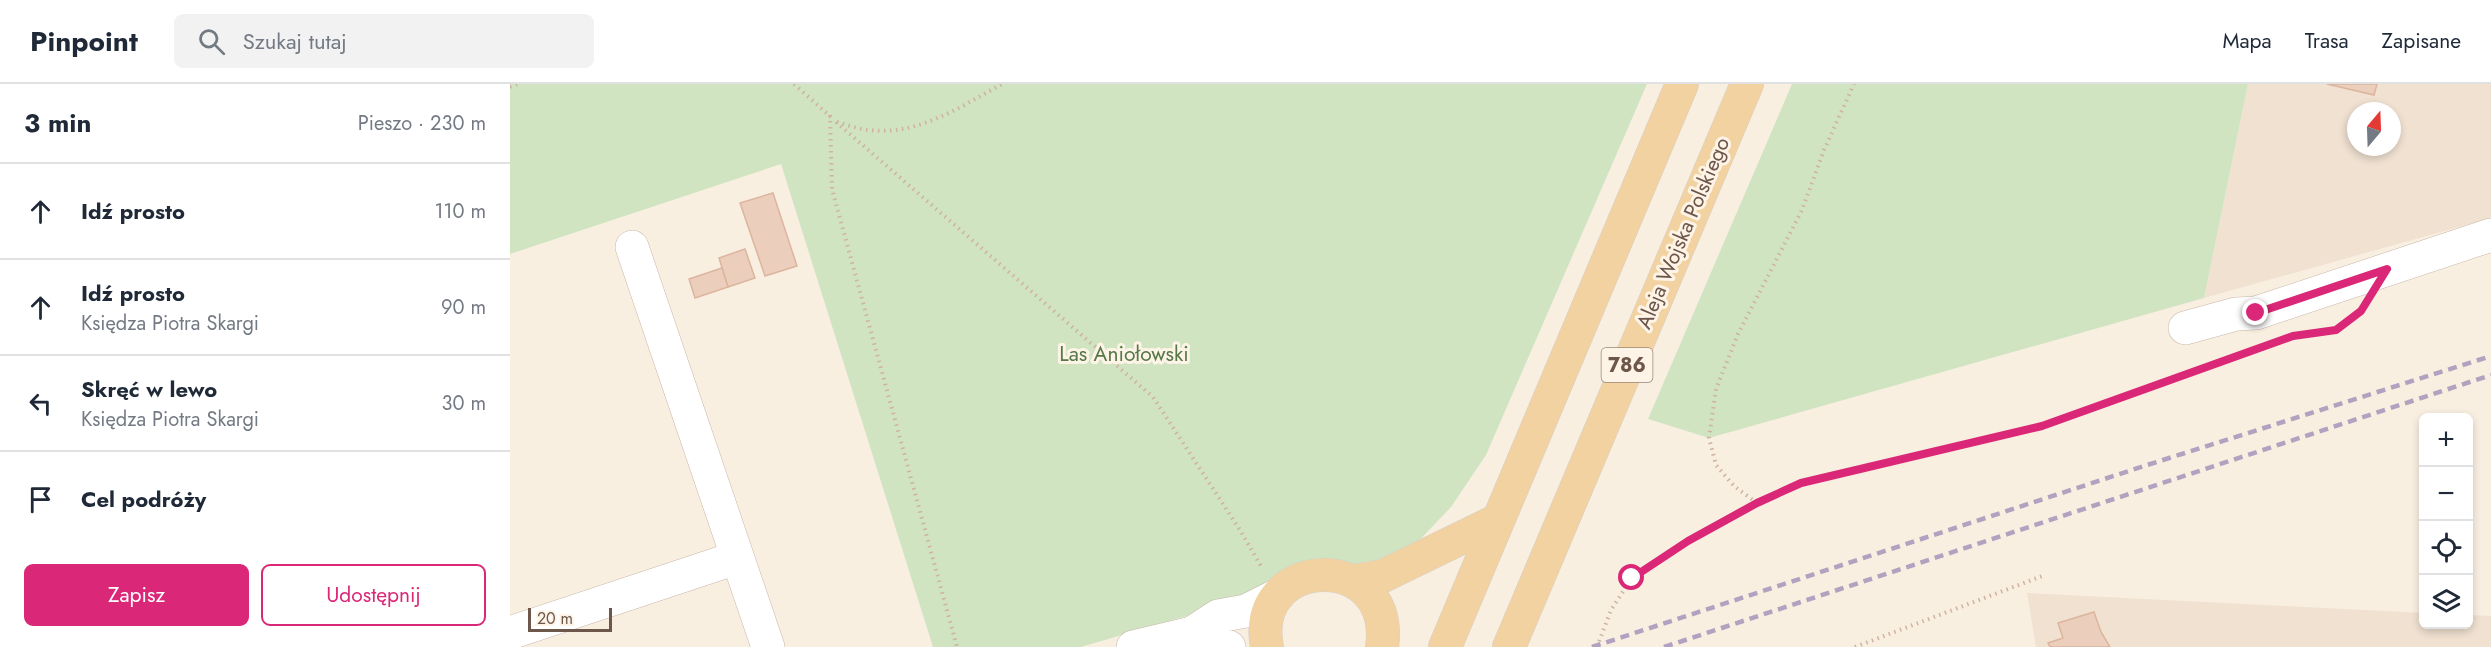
<!DOCTYPE html>
<html lang="pl">
<head>
<meta charset="utf-8">
<style>
  body { margin:0; font-family:Jost,sans-serif; background:#f2f2f3; color:#1f2937 }
  .controls { position:absolute; right:18px; bottom:18px; display:grid; overflow:hidden; border-radius:9px; box-shadow:0 3px 9px #0003 }
  .controls button { width:54px; height:54px; display:grid; place-items:center; padding:0; border:0; border-bottom:2px solid #e0e1e3; background:#fff; color:#1f2937; font:30px sans-serif }
  .compass { position:absolute; left:1837px; top:18px; width:54px; height:54px; border-radius:50%; background:#fff; box-shadow:0 3px 9px #0003; rotate:19deg }
  .scale { position:absolute; left:18px; bottom:15px; width:84px; box-sizing:border-box; padding-left:6px; border:3px solid #6d574b; border-top:0; font-size:16px; line-height:21px; white-space:nowrap; color:#6d574b; -webkit-text-stroke:4px #fdf4e7; paint-order:stroke }
  .stop { position:absolute; width:18px; height:18px; margin:-14px; border:4px solid #db2777; border-radius:50%; background:#fff }
  .stop.end { background:#db2777; border-color:#fff; box-shadow:0 2px 6px #0008 }
  .list { margin:0; padding:0; list-style:none }
  h2 { display:flex; justify-content:space-between; align-items:center; height:78px; margin:0; padding:0 24px; font-size:26px }
  h2 small { font-size:20px; font-weight:400; color:#747a83 }
  .list li { display:grid; grid-template-columns:39px 1fr auto; gap:18px; align-items:center; box-sizing:border-box; height:96px; padding:0 24px; border-top:2px solid #e0e1e3 }
  .list b { display:block; font-size:22px; white-space:nowrap }
  .list p { margin:0; font-size:20px; white-space:nowrap; color:#747a83 }
  .list em { font-size:20px; font-style:normal; color:#747a83 }
  .actions { display:flex; gap:12px; padding:18px 24px }
  .actions a { flex:1; padding:14px 0; border:2px solid #db2777; border-radius:9px; text-align:center; font-size:21px; color:#db2777 }
  .actions .main { background:#db2777; color:#fff }
  .icon { flex:none; width:33px; height:33px; fill:none; stroke:currentColor; stroke-width:2; stroke-linecap:round; stroke-linejoin:round }
  .map { position:relative; flex:none; width:1981px; height:563px; overflow:hidden }
  header { display:flex; align-items:center; gap:36px; box-sizing:border-box; height:84px; padding:0 30px; background:#fff; border-bottom:2px solid #e0e1e3 }
  header strong { font-size:28px }
  nav { display:flex; gap:33px; margin-inline-start:auto; font-size:21px }
  .search { width:420px; height:54px; background:#f2f2f3; display:flex; align-items:center; gap:15px; box-sizing:border-box; padding:0 21px; border-radius:9px; color:#747a83; font-size:22px }
  main { display:flex }
  aside { flex:1; background:#fff }
  .map>svg:first-child { display:block }
  .residential { fill:#f0e1d1; fill-rule:evenodd }
  .green { fill:#d0e4c2 }
  .building { fill:#ebcebc; stroke:#dcb59e; stroke-width:1.5 }
  .lines { fill:none; stroke-linecap:round; stroke-linejoin:round }
  .minor-casing { stroke:#c8b7aa; stroke-width:34 }
  .major-casing { stroke:#d6d0cd; stroke-width:34 }
  .path { stroke:#cfb2a0; stroke-width:4; stroke-dasharray:1.5 4.5; stroke-linecap:butt }
  .minor { stroke:#fff; stroke-width:33 }
  .major { stroke:#f1d2a0; stroke-width:33 }
  .rail { stroke:#b2a2c0; stroke-width:4.5; stroke-dasharray:9 6; stroke-linecap:butt }
  .route { stroke:#db2777; stroke-width:8 }
  .labels { text-anchor:middle; dominant-baseline:central; stroke-width:6; stroke-linejoin:round; paint-order:stroke }
  .shield { fill:#fdf4e7; stroke:#98867a; stroke-width:1.5 }
  .shield-label { font-size:20px; font-weight:bold; fill:#6d574b }
  .street-label { font-size:21px; fill:#6d574b; stroke:#fdf4e7 }
  .park-label { font-size:21px; fill:#567848; stroke:#fdf4e7 }
</style>
</head>
<body>
<header>
<strong>Pinpoint</strong>
<div class="search"><svg class="icon" aria-label="search" viewBox="0 0 24 24"><circle cx="10" cy="10" r="6"/><path d="M15 15l6 6"/></svg>Szukaj tutaj</div>
<nav><a>Mapa</a><a>Trasa</a><a>Zapisane</a></nav>
</header>
<main>
<aside>
<h2>3 min<small>Pieszo · 230 m</small></h2>
<ul class="list">
<li><svg class="icon" aria-label="ahead" viewBox="0 0 24 24"><path d="M12 20V5M6 11l6-6 6 6"/></svg><div><b>Idź prosto</b></div><em>110 m</em></li>
<li><svg class="icon" aria-label="ahead" viewBox="0 0 24 24"><path d="M12 20V5M6 11l6-6 6 6"/></svg><div><b>Idź prosto</b><p>Księdza Piotra Skargi</p></div><em>90 m</em></li>
<li><svg class="icon" aria-label="left" viewBox="0 0 24 24"><path d="M17 20v-9H6M10 6l-5 5 5 5"/></svg><div><b>Skręć w lewo</b><p>Księdza Piotra Skargi</p></div><em>30 m</em></li>
<li><svg class="icon" aria-label="arrive" viewBox="0 0 24 24"><path d="M6 21V4h12l-3 4 3 4H6"/></svg><div><b>Cel podróży</b></div></li>
</ul>
<div class="actions"><a class="main">Zapisz</a><a>Udostępnij</a></div>
</aside>
<div class="map">
<svg width="1981" height="563" viewBox="0 0 1981 563">
  <rect width="100%" height="100%" fill="#f9efe1"/>
  <g class="residential">
    <path d="M1738 0H1981V134L1694 214ZM1846 27H1882V63H1846Z"/>
    <polygon points="1517,509 1913,529 1914,540 1958,540 1959,531 1981,532 1981,563 1526,563"/>
  </g>
  <g class="green">
    <polygon points="0,0 1137,0 976,371 941,423 902,464 855,482 829,478 745,512 571,563 423,563 271,80 0,170"/>
    <polygon points="1282,0 1738,0 1694,214 1199,354 1138,335"/>
  </g>
  <g class="building">
    <polygon points="1817,0 1867,0 1864,11"/>
    <polygon points="263,109 287,182 255,192 230,119"/>
    <polygon points="235,165 245,194 218,203 209,174"/>
    <polygon points="212,184 218,203 185,214 179,195"/>
    <polygon points="1584,528 1591,548 1600,563 1540,563 1538,559 1553,554 1548,539"/>
  </g>
  <g class="lines">
    <defs>
      <g id="minor">
        <polyline points="122,163 258,563"/>
        <polyline points="1675,244 1726,230 1746,229 1981,151"/>
        <polyline points="0,549 226,474"/>
        <polyline points="682,549 708,562 719,563"/>
        <polyline points="623,563 682,549 708,532 736,527 768,511"/>
      </g>
      <g id="major">
        <polyline points="844,497 873,492 988,436"/>
        <path d="M757 563C739 469 886 465 872 563"/>
        <polyline points="935,563 1172,0"/>
        <polyline points="999,563 1237,0"/>
      </g>
    </defs>
    <use href="#minor" class="minor-casing"/>
    <use href="#major" class="major-casing"/>
    <g class="path">
      <polyline points="284,0 321,33"/>
      <polyline points="0,3 7,0"/>
      <polyline points="320,31 322,105 447,563"/>
      <polyline points="326,38 643,313 730,446 752,484"/>
      <path d="M327 38C337 41 348 45 359 46 408 52 450 23 492 0"/>
      <polyline points="1247,419 1224,402 1206,381 1199,354 1206,305 1228,250 1292,126 1314,66 1344,0"/>
      <polyline points="1087,563 1101,526 1122,494 1178,457 1247,419 1291,400 1532,342 1783,252 1826,246 1849,229"/>
      <polyline points="1345,563 1535,491"/>
    </g>
    <use href="#minor" class="minor"/>
    <use href="#major" class="major"/>
    <g class="rail">
      <polyline points="1082,563 1634,382 1981,272"/>
      <polyline points="1154,563 1981,291"/>
    </g>
  </g>
  <g class="lines">
    <polyline class="route" points="1122,494 1178,457 1247,419 1291,399 1532,342 1783,252 1826,246 1851,227 1877,185 1746,229"/>
  </g>
  <g class="labels">
    <rect class="shield" x="1091.5" y="264" width="51" height="34" rx="4.5"/>
    <g class="shield-label">
      <text x="1117" y="281">786</text>
    </g>
    <g class="street-label">
      <text transform="translate(1173 149) rotate(-67)">Aleja Wojska Polskiego</text>
    </g>
    <g class="park-label">
      <text x="614" y="270">Las Aniołowski</text>
    </g>
  </g>
</svg>
<div class="controls">
<button>+</button>
<button>−</button>
<button><svg class="icon" aria-label="locate" viewBox="0 0 24 24"><circle cx="12" cy="12" r="6"/><path d="M12 2v4M12 18v4M2 12h4M18 12h4"/></svg></button>
<button><svg class="icon" aria-label="layers" viewBox="0 0 24 24"><path d="M12 4l9 5-9 5-9-5zM3 14l9 5 9-5"/></svg></button>
</div>
<svg class="compass" viewBox="-18 -18 36 36"><path d="M0-13l5 13h-10z" fill="#e53935"/><path d="M0 13l5-13h-10z" fill="#747a83"/></svg>
<div class="scale">20 m</div>
<div class="stop" style="left:1122px;top:494px"></div>
<div class="stop end" style="left:1746px;top:229px"></div>
</div>
</main>
</body>
</html>
